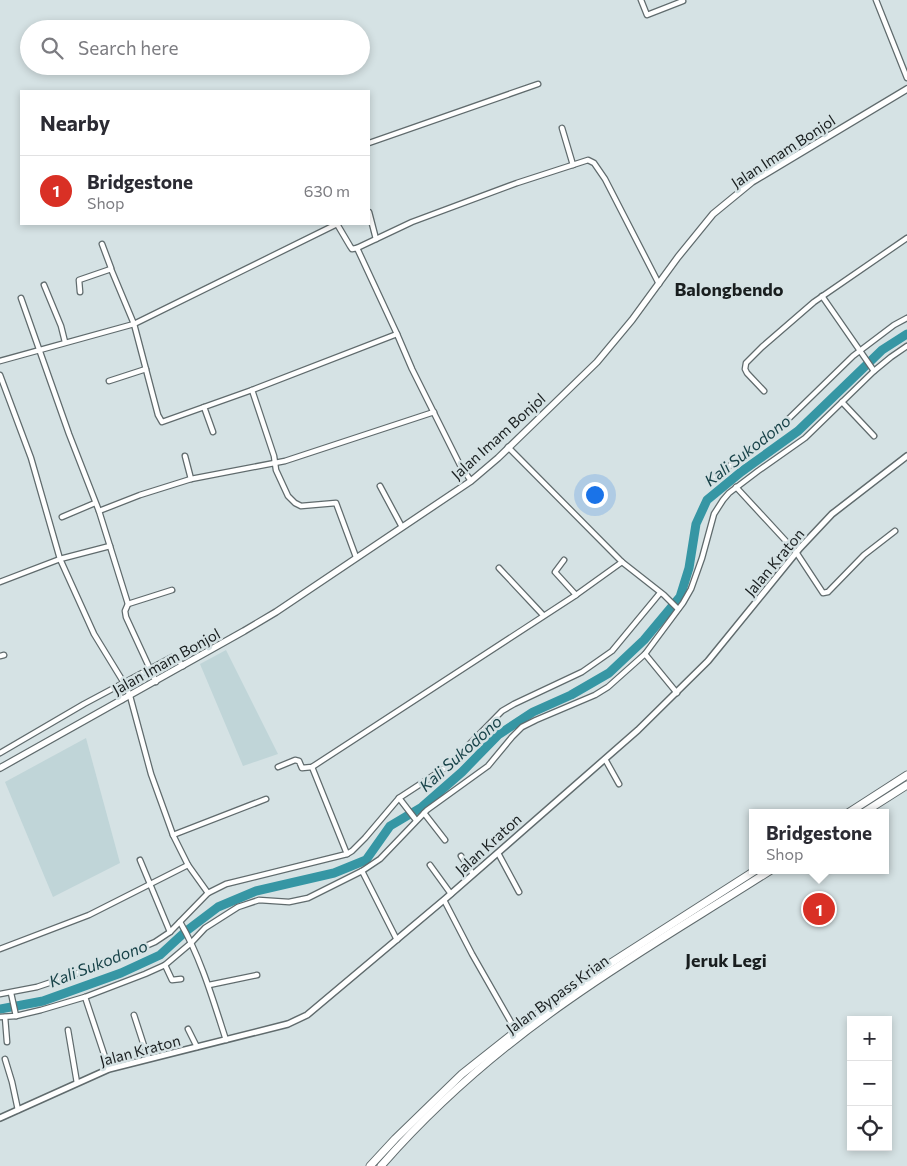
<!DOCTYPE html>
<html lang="en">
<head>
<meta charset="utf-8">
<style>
  body { margin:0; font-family:Commissioner,sans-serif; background:#f2f2f3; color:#2b2b33 }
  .controls { position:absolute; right:15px; bottom:15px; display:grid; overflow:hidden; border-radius:0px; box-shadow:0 2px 8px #0003 }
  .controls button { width:45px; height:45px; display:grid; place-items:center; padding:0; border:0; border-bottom:1px solid #e1e1e2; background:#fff; color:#2b2b33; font:25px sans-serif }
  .you { position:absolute; left:594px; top:494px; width:18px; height:18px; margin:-12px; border:4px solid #fff; border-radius:50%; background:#1a73e8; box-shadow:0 0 0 8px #1a73e833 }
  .badge { display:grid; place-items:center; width:32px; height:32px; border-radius:50%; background:#d93025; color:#fff; font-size:16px; font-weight:700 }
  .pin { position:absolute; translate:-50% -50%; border:2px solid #fff; box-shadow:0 1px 5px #0006 }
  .popup { position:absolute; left:749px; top:809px; width:140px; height:65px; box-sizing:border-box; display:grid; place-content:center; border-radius:0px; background:#fff; filter:drop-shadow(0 1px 4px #0005); font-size:16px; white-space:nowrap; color:#7c7c81 }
  .popup b { font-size:19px; color:#2b2b33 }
  .popup::after { content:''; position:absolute; left:50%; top:100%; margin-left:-10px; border:10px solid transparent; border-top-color:#fff }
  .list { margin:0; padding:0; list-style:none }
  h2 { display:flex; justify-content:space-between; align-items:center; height:65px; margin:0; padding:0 20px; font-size:21px }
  h2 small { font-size:16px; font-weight:400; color:#7c7c81 }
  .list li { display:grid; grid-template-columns:32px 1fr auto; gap:15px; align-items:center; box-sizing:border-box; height:70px; padding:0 20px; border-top:1px solid #e1e1e2 }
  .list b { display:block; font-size:19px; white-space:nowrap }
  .list p { margin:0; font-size:16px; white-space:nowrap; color:#7c7c81 }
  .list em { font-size:16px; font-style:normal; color:#7c7c81 }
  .icon { flex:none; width:28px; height:28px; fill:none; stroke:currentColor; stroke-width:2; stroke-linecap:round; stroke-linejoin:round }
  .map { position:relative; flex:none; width:907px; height:1166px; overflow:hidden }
  .search { position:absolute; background:#fff; box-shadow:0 2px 8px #0003; left:20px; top:20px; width:350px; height:55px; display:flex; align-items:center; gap:12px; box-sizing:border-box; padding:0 18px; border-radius:28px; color:#7c7c81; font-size:19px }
  .panel { position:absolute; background:#fff; box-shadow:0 2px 8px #0003; left:20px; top:90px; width:350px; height:135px; border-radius:0px }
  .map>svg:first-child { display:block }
  .built { fill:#c0d5d8 }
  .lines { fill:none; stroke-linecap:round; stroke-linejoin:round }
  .river { stroke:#3696a4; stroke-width:9 }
  .minor-casing { stroke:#606b6d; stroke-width:7 }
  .tertiary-casing { stroke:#606b6d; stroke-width:8 }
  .secondary-casing { stroke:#606b6d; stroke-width:8 }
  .trunk-casing { stroke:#606b6d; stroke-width:9 }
  .minor { stroke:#fff; stroke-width:4.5 }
  .tertiary { stroke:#fff; stroke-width:5 }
  .secondary { stroke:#fff; stroke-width:5.5 }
  .trunk { stroke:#fff; stroke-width:7 }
  .labels { text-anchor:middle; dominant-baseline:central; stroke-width:5; stroke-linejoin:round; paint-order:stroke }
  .street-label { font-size:15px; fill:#191e1f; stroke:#d5e2e4 }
  .water-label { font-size:16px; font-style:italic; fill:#174248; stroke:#d5e2e4 }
  .quarter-label { font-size:18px; font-weight:bold; fill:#191e1f; stroke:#d5e2e4 }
</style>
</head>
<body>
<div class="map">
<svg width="907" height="1166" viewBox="0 0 907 1166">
  <rect width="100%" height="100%" fill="#d5e2e4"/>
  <g class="built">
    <polygon points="226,650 278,754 243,766 200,664"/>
    <polygon points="86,738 120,863 53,897 5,782"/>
  </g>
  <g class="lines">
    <polyline class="river" points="0,1009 43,1001 121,973 160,955 185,932 218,907 256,891 334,873 366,860 390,826 422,807 462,772 498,735 533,712 571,695 609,673 644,640 680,597 689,568 696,524 707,500 741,472 798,431 882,350 907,334"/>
    <defs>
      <g id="minor">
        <polyline points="641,0 647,15 683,1"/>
        <polyline points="876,0 907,78"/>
        <polyline points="562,128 573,165"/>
        <polyline points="369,143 538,84"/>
        <polyline points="369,212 376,239"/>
        <polyline points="337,224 350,246 352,249 357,248 397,334 412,369 460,465 471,481"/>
        <polyline points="102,244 111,268"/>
        <polyline points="357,248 412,222 517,183 588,160 594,163 605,179 659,284"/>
        <polyline points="44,285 61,326 65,342"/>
        <polyline points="80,292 79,280 111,269 134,324 158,415 162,422 252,390 397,334"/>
        <polyline points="822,296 874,371"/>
        <polyline points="21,298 69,434 99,511 128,604 125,611 126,617 156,682"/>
        <polyline points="0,361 134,324 337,224"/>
        <polyline points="0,375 31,458 60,559 94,634 124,683 130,696 151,774 173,835 188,865 208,893"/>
        <polyline points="109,381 146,369"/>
        <polyline points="252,390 274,456 276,470 288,496 295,503 301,506 336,503 356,557"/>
        <polyline points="764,391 747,373 745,369 746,363 762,347 814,302 907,238"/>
        <polyline points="842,402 874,436"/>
        <polyline points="204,407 213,432"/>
        <polyline points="508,447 622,562 664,595 678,609"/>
        <polyline points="185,456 191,479"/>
        <polyline points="709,481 774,433 853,356 894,325 907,318"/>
        <polyline points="380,486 402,527"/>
        <polyline points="736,487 796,552 823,593 828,592 864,555 895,531"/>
        <polyline points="99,511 140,495 191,479 285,461 434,412"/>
        <polyline points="62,517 95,503"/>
        <polyline points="564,560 555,572 576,595"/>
        <polyline points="499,568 543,615"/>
        <polyline points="0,582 60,559 110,546"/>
        <polyline points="128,604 172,590"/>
        <polyline points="645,654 677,693"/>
        <polyline points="0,656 4,655"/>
        <polyline points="116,687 122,700"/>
        <polyline points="0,753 84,704 172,657 176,658 183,666"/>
        <polyline points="605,759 619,784"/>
        <polyline points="278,767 295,760 299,761 302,768 312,767 576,595 622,562"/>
        <polyline points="312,767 347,854"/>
        <polyline points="399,798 416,820"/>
        <polyline points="424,813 445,840"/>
        <polyline points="173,835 266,799"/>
        <polyline points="498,853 519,892"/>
        <polyline points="461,856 473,874"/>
        <polyline points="140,860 170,932"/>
        <polyline points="430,865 451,894"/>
        <polyline points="362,871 397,940"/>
        <polyline points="444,900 472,954 516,1031"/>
        <path d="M180 922C201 958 213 1000 226 1040"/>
        <polyline points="0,949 89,915 188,865"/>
        <polyline points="165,965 172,980 181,979"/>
        <polyline points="209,985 257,975"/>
        <polyline points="11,993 16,1016"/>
        <polyline points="0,994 37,987 99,966 155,942 170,932 208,893 226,884 347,854 352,851 365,838 399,798 448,766 502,711 514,704 582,672 612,651 660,593"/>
        <polyline points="85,997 109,1069"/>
        <polyline points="134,1015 148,1058"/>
        <polyline points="0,1017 16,1016 41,1010 85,997 145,974 165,965 191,943 205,928 238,907 259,900 289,902 308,898 362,871 380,859 427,810 488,766 512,737 522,727 536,720 595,695 608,687 645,654 683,603 691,589 702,558 714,514 723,500 729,493 758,471 805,438 874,371 891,357 907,346"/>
        <polyline points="5,1017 7,1042"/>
        <polyline points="188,1029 197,1047"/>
        <polyline points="68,1030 77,1083"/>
        <polyline points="5,1059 12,1082 18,1110"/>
      </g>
      <polyline id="tertiary" points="0,1118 109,1069 288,1024 307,1015 445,899 638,730 708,661 800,548 832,514 907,456"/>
      <polyline id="secondary" points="0,768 244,631 276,612 471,481 498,458 597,362 632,320 678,257 713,214 752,182 907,89"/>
      <g id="trunk">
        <polyline points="848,813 907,775"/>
        <polyline points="863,813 907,785"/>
        <polyline points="370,1166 395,1139 462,1074 548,1006 603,968 756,870"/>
        <path d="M381 1166C436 1103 501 1047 570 999 635 953 704 913 771 870"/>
      </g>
    </defs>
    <use href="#minor" class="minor-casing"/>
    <use href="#tertiary" class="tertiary-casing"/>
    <use href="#secondary" class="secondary-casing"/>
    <use href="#trunk" class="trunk-casing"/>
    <use href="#minor" class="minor"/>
    <use href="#tertiary" class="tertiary"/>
    <use href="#secondary" class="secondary"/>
    <use href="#trunk" class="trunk"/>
  </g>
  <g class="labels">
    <g class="street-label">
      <text transform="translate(783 151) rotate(-33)">Jalan Imam Bonjol</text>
      <text transform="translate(498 436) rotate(-42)">Jalan Imam Bonjol</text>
      <text transform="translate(774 562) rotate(-50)">Jalan Kraton</text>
      <text transform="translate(166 661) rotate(-29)">Jalan Imam Bonjol</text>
      <text transform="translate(488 844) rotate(-42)">Jalan Kraton</text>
      <text transform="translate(557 994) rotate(-36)">Jalan Bypass Krian</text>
      <text transform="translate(140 1050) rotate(-15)">Jalan Kraton</text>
    </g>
    <g class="water-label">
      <text transform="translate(747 450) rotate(-38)">Kali Sukodono</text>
      <text transform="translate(460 753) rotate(-42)">Kali Sukodono</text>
      <text transform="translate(98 963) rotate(-21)">Kali Sukodono</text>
    </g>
    <g class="quarter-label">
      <text x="729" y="289">Balongbendo</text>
      <text x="726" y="960">Jeruk Legi</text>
    </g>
  </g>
</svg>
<div class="controls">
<button>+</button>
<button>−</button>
<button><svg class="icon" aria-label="locate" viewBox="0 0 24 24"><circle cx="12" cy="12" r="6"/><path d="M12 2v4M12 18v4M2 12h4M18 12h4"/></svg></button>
</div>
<div class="you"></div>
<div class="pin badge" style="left:819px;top:909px">1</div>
<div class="popup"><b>Bridgestone</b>Shop</div>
<div class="search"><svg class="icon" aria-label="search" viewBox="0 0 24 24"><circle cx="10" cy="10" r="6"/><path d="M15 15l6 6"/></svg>Search here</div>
<section class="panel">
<h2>Nearby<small></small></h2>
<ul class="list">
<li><span class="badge">1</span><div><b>Bridgestone</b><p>Shop</p></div><em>630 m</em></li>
</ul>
</section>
</div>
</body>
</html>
